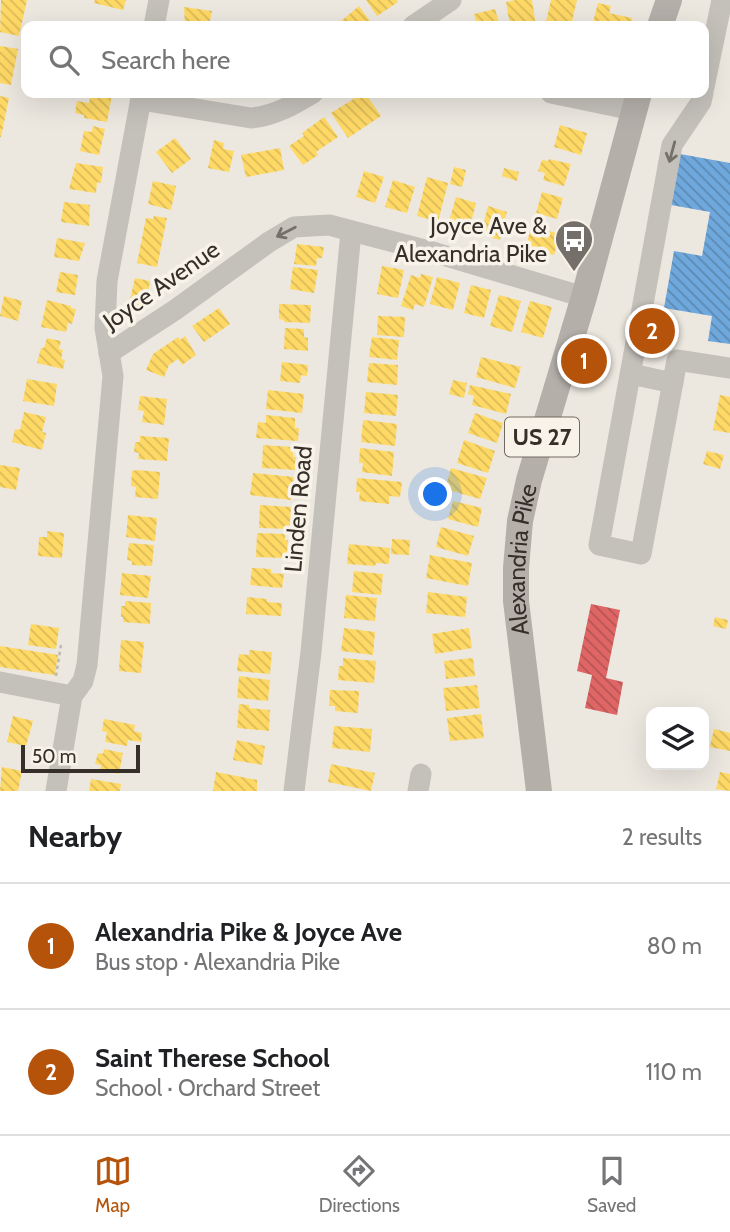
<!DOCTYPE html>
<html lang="en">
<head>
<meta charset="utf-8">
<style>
  body { margin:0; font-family:Cabin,sans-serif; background:#f2f2f2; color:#202124 }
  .controls { position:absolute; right:21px; bottom:21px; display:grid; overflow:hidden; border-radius:14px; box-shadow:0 7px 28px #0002 }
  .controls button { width:63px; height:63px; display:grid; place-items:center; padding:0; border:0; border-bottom:2px solid #e0e0e0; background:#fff; color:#202124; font:35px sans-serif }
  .scale { position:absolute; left:21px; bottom:18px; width:119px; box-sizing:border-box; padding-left:7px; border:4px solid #352e29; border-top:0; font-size:19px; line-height:24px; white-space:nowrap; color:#352e29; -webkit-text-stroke:5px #f8f3e8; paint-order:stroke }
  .you { position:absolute; left:436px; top:495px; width:24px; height:24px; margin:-18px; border:5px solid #fff; border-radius:50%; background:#1a73e8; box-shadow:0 0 0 10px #1a73e833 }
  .badge { display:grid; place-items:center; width:46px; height:46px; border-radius:50%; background:#b45309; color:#fff; font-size:23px; font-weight:700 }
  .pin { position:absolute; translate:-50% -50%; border:4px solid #fff; box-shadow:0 2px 7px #0006 }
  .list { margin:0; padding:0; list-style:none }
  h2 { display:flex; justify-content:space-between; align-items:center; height:91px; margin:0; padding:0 28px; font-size:30px }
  h2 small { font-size:23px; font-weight:400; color:#757577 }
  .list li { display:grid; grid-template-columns:46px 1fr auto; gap:21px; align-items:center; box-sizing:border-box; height:126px; padding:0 28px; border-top:2px solid #e0e0e0 }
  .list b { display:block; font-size:26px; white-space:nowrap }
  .list p { margin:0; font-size:23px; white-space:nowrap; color:#757577 }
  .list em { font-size:23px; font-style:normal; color:#757577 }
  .icon { flex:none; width:38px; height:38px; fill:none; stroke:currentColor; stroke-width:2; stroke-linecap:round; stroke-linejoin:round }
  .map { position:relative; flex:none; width:730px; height:791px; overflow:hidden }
  .search { position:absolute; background:#fff; box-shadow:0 7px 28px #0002; left:21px; right:21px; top:21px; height:77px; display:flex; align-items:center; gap:18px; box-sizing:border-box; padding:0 24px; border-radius:14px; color:#757577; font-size:26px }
  .sheet { height:343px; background:#fff }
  nav { display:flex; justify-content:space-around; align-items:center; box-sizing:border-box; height:98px; border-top:2px solid #e0e0e0; background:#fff; font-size:19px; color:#757577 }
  nav a { display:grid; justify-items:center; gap:4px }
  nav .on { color:#b45309 }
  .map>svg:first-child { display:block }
  .homes { fill:url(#homes-back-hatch) }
  .shops { fill:url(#shops-back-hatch) }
  .schools { fill:url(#schools-back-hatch) }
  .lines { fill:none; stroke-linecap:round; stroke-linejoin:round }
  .path { stroke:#bdb9b3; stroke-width:2.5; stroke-dasharray:3.5 3.5; stroke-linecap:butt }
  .minor { stroke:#c4c0ba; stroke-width:21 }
  .major { stroke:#b4afa9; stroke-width:26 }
  .oneway { stroke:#75706a }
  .labels { text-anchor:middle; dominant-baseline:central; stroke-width:7; stroke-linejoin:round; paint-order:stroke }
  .shield { fill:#f8f3e8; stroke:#706962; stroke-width:2 }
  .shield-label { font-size:23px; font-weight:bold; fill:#352e29 }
  .poi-label { font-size:24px; fill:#352e29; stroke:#f8f3e8; text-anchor:end }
  .street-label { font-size:24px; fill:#352e29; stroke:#f8f3e8 }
</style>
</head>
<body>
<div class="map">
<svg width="730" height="791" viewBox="0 0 730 791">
  <defs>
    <pattern id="homes-back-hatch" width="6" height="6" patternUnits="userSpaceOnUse" patternTransform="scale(1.75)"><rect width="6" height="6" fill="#ffd966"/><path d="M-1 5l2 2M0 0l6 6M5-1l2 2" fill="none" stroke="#dbbb58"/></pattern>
    <pattern id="shops-back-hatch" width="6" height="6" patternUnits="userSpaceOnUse" patternTransform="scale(1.75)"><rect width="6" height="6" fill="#e06666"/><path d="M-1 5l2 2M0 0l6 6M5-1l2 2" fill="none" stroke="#b65454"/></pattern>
    <pattern id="schools-back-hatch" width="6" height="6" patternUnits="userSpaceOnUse" patternTransform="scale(1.75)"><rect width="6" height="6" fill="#6fa8dc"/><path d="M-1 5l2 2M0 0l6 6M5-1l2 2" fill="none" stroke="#5c89b2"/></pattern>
  </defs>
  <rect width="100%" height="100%" fill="#ece8e0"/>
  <g class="homes">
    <polygon points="1,0 27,0 19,36 0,32"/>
    <polygon points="95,0 126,0 123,10 94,3"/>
    <polygon points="366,0 397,0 398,2 377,16"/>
    <polygon points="516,0 532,0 536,26 510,26 506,2"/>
    <polygon points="551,0 577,0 571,26 545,26"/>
    <polygon points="598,3 611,6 609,13 632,18 633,26 592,26"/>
    <polygon points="359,6 370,21 362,26 343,26 340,22"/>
    <polygon points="184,7 212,11 209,26 185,26"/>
    <polygon points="495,9 500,26 477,26 474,14"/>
    <polygon points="0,46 18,49 11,85 0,83"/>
    <polygon points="91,93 112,95 107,122 84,118 84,115 75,113 77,101 89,103"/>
    <polygon points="363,93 365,93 381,116 348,138 331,113"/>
    <polygon points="0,96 9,98 1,137 0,137"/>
    <polygon points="324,117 338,137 316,152 318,155 303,165 289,146 304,136 302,133"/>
    <polygon points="560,125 587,133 581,155 554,147"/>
    <polygon points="93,126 105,129 99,155 80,151 84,131 92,132"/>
    <polygon points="175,138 191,159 172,173 156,152"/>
    <polygon points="214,140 224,143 223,149 234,151 229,172 208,168"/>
    <polygon points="280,148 284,170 246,177 241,155"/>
    <polygon points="549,159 571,164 564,186 543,180 545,173 538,171 542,160 548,161"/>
    <polygon points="76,163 103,167 101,183 97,182 96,193 69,189"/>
    <polygon points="454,167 466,170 462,187 450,184"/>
    <polygon points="504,168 519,172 517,181 502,176"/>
    <polygon points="364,171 384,177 375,203 356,197"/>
    <polygon points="427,177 448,183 438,222 417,216"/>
    <polygon points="393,180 415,187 407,213 385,207"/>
    <polygon points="153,181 176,186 171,210 148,204"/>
    <polygon points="542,192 563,198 557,219 536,213"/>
    <polygon points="456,197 476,203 469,231 448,225"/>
    <polygon points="64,202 90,205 89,226 61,222"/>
    <polygon points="488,206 507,212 500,240 489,237 491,232 482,229"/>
    <polygon points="154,216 167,218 157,267 137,263 146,218 153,219"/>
    <polygon points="531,226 560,234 554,255 526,247"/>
    <polygon points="57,238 85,243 79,261 54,257"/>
    <polygon points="297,244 324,247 322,258 317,258 316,266 294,264"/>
    <polygon points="382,266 404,270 398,298 377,294"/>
    <polygon points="293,267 318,270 314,293 290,289"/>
    <polygon points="60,272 78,275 75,295 56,292"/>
    <polygon points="421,274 433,277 424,307 415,304 413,310 401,306 411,275 420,278"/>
    <polygon points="437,277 460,283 453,310 430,304"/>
    <polygon points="135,278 150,281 146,303 142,302 140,311 128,308"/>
    <polygon points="471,285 491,290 484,318 464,313"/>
    <polygon points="499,295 521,301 512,332 490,326"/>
    <polygon points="4,296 22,301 18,321 0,316"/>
    <polygon points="47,300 71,306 71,308 76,309 72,324 68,323 66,332 41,327"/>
    <polygon points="530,301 552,307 543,338 521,332"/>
    <polygon points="279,304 311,305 310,323 284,322 284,320 279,319"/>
    <polygon points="219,308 230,324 204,342 192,326"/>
    <polygon points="378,316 405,317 404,337 377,335"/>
    <polygon points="285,328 304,329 304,337 308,338 308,351 284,349"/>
    <polygon points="185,336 196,355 182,365 178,359 169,365 164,377 146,370 153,354 178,337 180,340"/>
    <polygon points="372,337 399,340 397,360 369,357"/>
    <polygon points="47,338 61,341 59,349 63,350 61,359 65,360 63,369 37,363 41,348 44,348"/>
    <polygon points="481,357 521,367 515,388 476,377"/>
    <polygon points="282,362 308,365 307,376 301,375 300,383 280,381"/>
    <polygon points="369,363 398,365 397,385 367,382"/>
    <polygon points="27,379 57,384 54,406 23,401"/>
    <polygon points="453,380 467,383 464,398 449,394"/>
    <polygon points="470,385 511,394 506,414 472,405 474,396 468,394"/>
    <polygon points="268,390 304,394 302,413 266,409"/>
    <polygon points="366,392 398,395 396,416 364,413"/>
    <polygon points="720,395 730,397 730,433 713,430"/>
    <polygon points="140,396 167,399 164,425 142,422 144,411 138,410"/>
    <polygon points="24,412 46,417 42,432 46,433 42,450 12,442 15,429 20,430"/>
    <polygon points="475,413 503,423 497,443 468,433"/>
    <polygon points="266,415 295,418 295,428 299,428 298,441 256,438 258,422 266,423"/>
    <polygon points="363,420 397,424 395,446 361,442"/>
    <polygon points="140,436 169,438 167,461 138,459 139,453 134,452 135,442 140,442"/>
    <polygon points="464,440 495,451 488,473 457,463"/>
    <polygon points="263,445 293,447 293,457 296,457 295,470 262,468"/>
    <polygon points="360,448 394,452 392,476 362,472 363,463 359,463"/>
    <polygon points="707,451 724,455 720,469 703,464"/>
    <polygon points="0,465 20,468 16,490 0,487"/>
    <polygon points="451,468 487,478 480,499 445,489"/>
    <polygon points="137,470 160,472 158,499 135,497 136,487 131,486 132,471"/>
    <polygon points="253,473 294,477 291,500 250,495"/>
    <polygon points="357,478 402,482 400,497 389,496 389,504 359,501 360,492 356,492"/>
    <polygon points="453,501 482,508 478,527 448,519"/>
    <polygon points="260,505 291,507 290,529 259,528"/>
    <polygon points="128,515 157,518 155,541 126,537"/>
    <polygon points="441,527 474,536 468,556 436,547"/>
    <polygon points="47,531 64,533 62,558 38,556 39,537 47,537"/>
    <polygon points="257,533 285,534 285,540 288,540 287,553 284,553 284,558 256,557"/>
    <polygon points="392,539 410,540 409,555 391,554"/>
    <polygon points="129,543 154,545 152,566 132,565 132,561 127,560"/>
    <polygon points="349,544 390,548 389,564 376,563 375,566 347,564"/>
    <polygon points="430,555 472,563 468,586 426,578"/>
    <polygon points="252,568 271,569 271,573 284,574 282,588 250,585"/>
    <polygon points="354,571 383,574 381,595 352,592"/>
    <polygon points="122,573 151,576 148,598 120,595"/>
    <polygon points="428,592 467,597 465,617 426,613"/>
    <polygon points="346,595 377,598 375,621 344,618"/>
    <polygon points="247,597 267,599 267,602 282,603 281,616 246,614"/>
    <polygon points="125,601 151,603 150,624 123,622 123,617 121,617 121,606 125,606"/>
    <polygon points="715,617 728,620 726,629 713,626"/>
    <polygon points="31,624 59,628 56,649 28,645"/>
    <polygon points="344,628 375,632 373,655 341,651"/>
    <polygon points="469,628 472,648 435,654 432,634"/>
    <polygon points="121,640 144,642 141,673 119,671"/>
    <polygon points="0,646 58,655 55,675 0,667"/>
    <polygon points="249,650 272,652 270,674 237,671 239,654 249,655"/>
    <polygon points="343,658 376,661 374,683 338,680 339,666 343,666"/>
    <polygon points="473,658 475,676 446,679 444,661"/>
    <polygon points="239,676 270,680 268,701 237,698"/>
    <polygon points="477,685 480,708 446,711 443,688"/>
    <polygon points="330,690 359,691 358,713 335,711 335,706 329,706"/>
    <polygon points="239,704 249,705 249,708 270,710 269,731 237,728"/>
    <polygon points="481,714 484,738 450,741 447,718"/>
    <polygon points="13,716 33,721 26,746 7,742"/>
    <polygon points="104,719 135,725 134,731 142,733 141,742 128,740 127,746 105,742 107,732 102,731"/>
    <polygon points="334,726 372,729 370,752 332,748"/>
    <polygon points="714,729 730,733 730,751 710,747"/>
    <polygon points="237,740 265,746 262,765 233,760"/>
    <polygon points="104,749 123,753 119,774 100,770 101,765 95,764 98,753 103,754"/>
    <polygon points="331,764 375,773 371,791 328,782"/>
    <polygon points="2,767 22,771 18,791 0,791"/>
    <polygon points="216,772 257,780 257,791 213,791"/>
    <polygon points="720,772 730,774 730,791 716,789"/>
    <polygon points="91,779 121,784 120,791 89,791"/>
  </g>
  <polygon class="shops" points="591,604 620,610 606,678 623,682 617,715 585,708 592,675 577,671"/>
  <polygon class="schools" points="680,154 730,163 730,344 708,341 712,316 664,308 674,251 702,256 710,212 671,205"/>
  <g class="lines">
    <polyline class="path" points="56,676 61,645"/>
    <g class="minor">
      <polyline points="154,26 159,0"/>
      <polyline points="413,26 451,0"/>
      <polyline points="704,87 722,0"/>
      <polyline points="551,93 633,110"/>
      <polyline points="703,93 701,102 672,145 599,545 641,554 677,360 730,368"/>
      <path d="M141 100 251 118C274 116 293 105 313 93"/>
      <polyline points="109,353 175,310 269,242 294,227 329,225 436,253 584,297"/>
      <polyline points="631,374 673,383"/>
      <polyline points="0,682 72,696"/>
      <polyline points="56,791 72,696 83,681 87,665 113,376 105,328 107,281 142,93"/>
      <polyline points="294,791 311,652 351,232"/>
      <polyline points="418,791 421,774"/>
    </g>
    <g class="major">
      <polyline points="660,26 669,0"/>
      <path id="s1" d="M539 791 516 601V568L520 521 529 480 584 297 639 93"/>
    </g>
  </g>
  <defs><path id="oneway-shaft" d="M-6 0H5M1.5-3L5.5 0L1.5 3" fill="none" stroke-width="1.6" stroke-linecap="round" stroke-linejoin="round" transform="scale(1.75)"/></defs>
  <g class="oneway">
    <use href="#oneway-shaft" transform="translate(672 152) rotate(105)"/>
    <use href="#oneway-shaft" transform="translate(286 232) rotate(153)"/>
  </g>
  <defs>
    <symbol id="bus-pin" viewBox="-11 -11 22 30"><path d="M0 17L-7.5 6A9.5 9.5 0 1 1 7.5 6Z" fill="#756f69" stroke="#f8f3e8"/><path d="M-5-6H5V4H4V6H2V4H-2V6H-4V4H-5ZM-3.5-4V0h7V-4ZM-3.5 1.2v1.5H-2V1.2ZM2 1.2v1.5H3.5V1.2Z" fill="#fff"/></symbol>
  </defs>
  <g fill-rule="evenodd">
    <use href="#bus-pin" x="552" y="217" width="44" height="60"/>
  </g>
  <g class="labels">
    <rect class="shield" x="505" y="417.5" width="74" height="39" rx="5"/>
    <g class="shield-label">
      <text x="542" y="437">US 27</text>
    </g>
    <g class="poi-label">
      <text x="547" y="225">Joyce Ave &amp;<tspan x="547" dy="28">Alexandria Pike</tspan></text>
    </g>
    <g class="street-label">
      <text transform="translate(161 285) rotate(-35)">Joyce Avenue</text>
      <text transform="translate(298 509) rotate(-85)">Linden Road</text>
      <text stroke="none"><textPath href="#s1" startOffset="233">Alexandria Pike</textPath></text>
    </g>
  </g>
</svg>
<div class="controls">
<button><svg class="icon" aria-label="layers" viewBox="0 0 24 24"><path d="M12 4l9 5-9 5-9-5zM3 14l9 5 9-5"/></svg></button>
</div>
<div class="scale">50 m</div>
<div class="you"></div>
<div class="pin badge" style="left:584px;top:361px">1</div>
<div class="pin badge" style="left:652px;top:331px">2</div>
<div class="search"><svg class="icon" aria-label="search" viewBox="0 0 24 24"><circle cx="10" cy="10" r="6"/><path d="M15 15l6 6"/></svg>Search here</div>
</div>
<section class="sheet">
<h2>Nearby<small>2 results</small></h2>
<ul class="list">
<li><span class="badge">1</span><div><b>Alexandria Pike &amp; Joyce Ave</b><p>Bus stop · Alexandria Pike</p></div><em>80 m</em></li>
<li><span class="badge">2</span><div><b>Saint Therese School</b><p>School · Orchard Street</p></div><em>110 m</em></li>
</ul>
</section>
<nav>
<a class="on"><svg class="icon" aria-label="map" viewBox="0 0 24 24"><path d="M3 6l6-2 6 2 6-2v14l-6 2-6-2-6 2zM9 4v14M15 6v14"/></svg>Map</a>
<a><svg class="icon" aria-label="directions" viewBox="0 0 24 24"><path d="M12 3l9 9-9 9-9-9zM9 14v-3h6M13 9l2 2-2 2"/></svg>Directions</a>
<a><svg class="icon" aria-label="saved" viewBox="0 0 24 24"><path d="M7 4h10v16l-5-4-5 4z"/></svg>Saved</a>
</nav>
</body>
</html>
